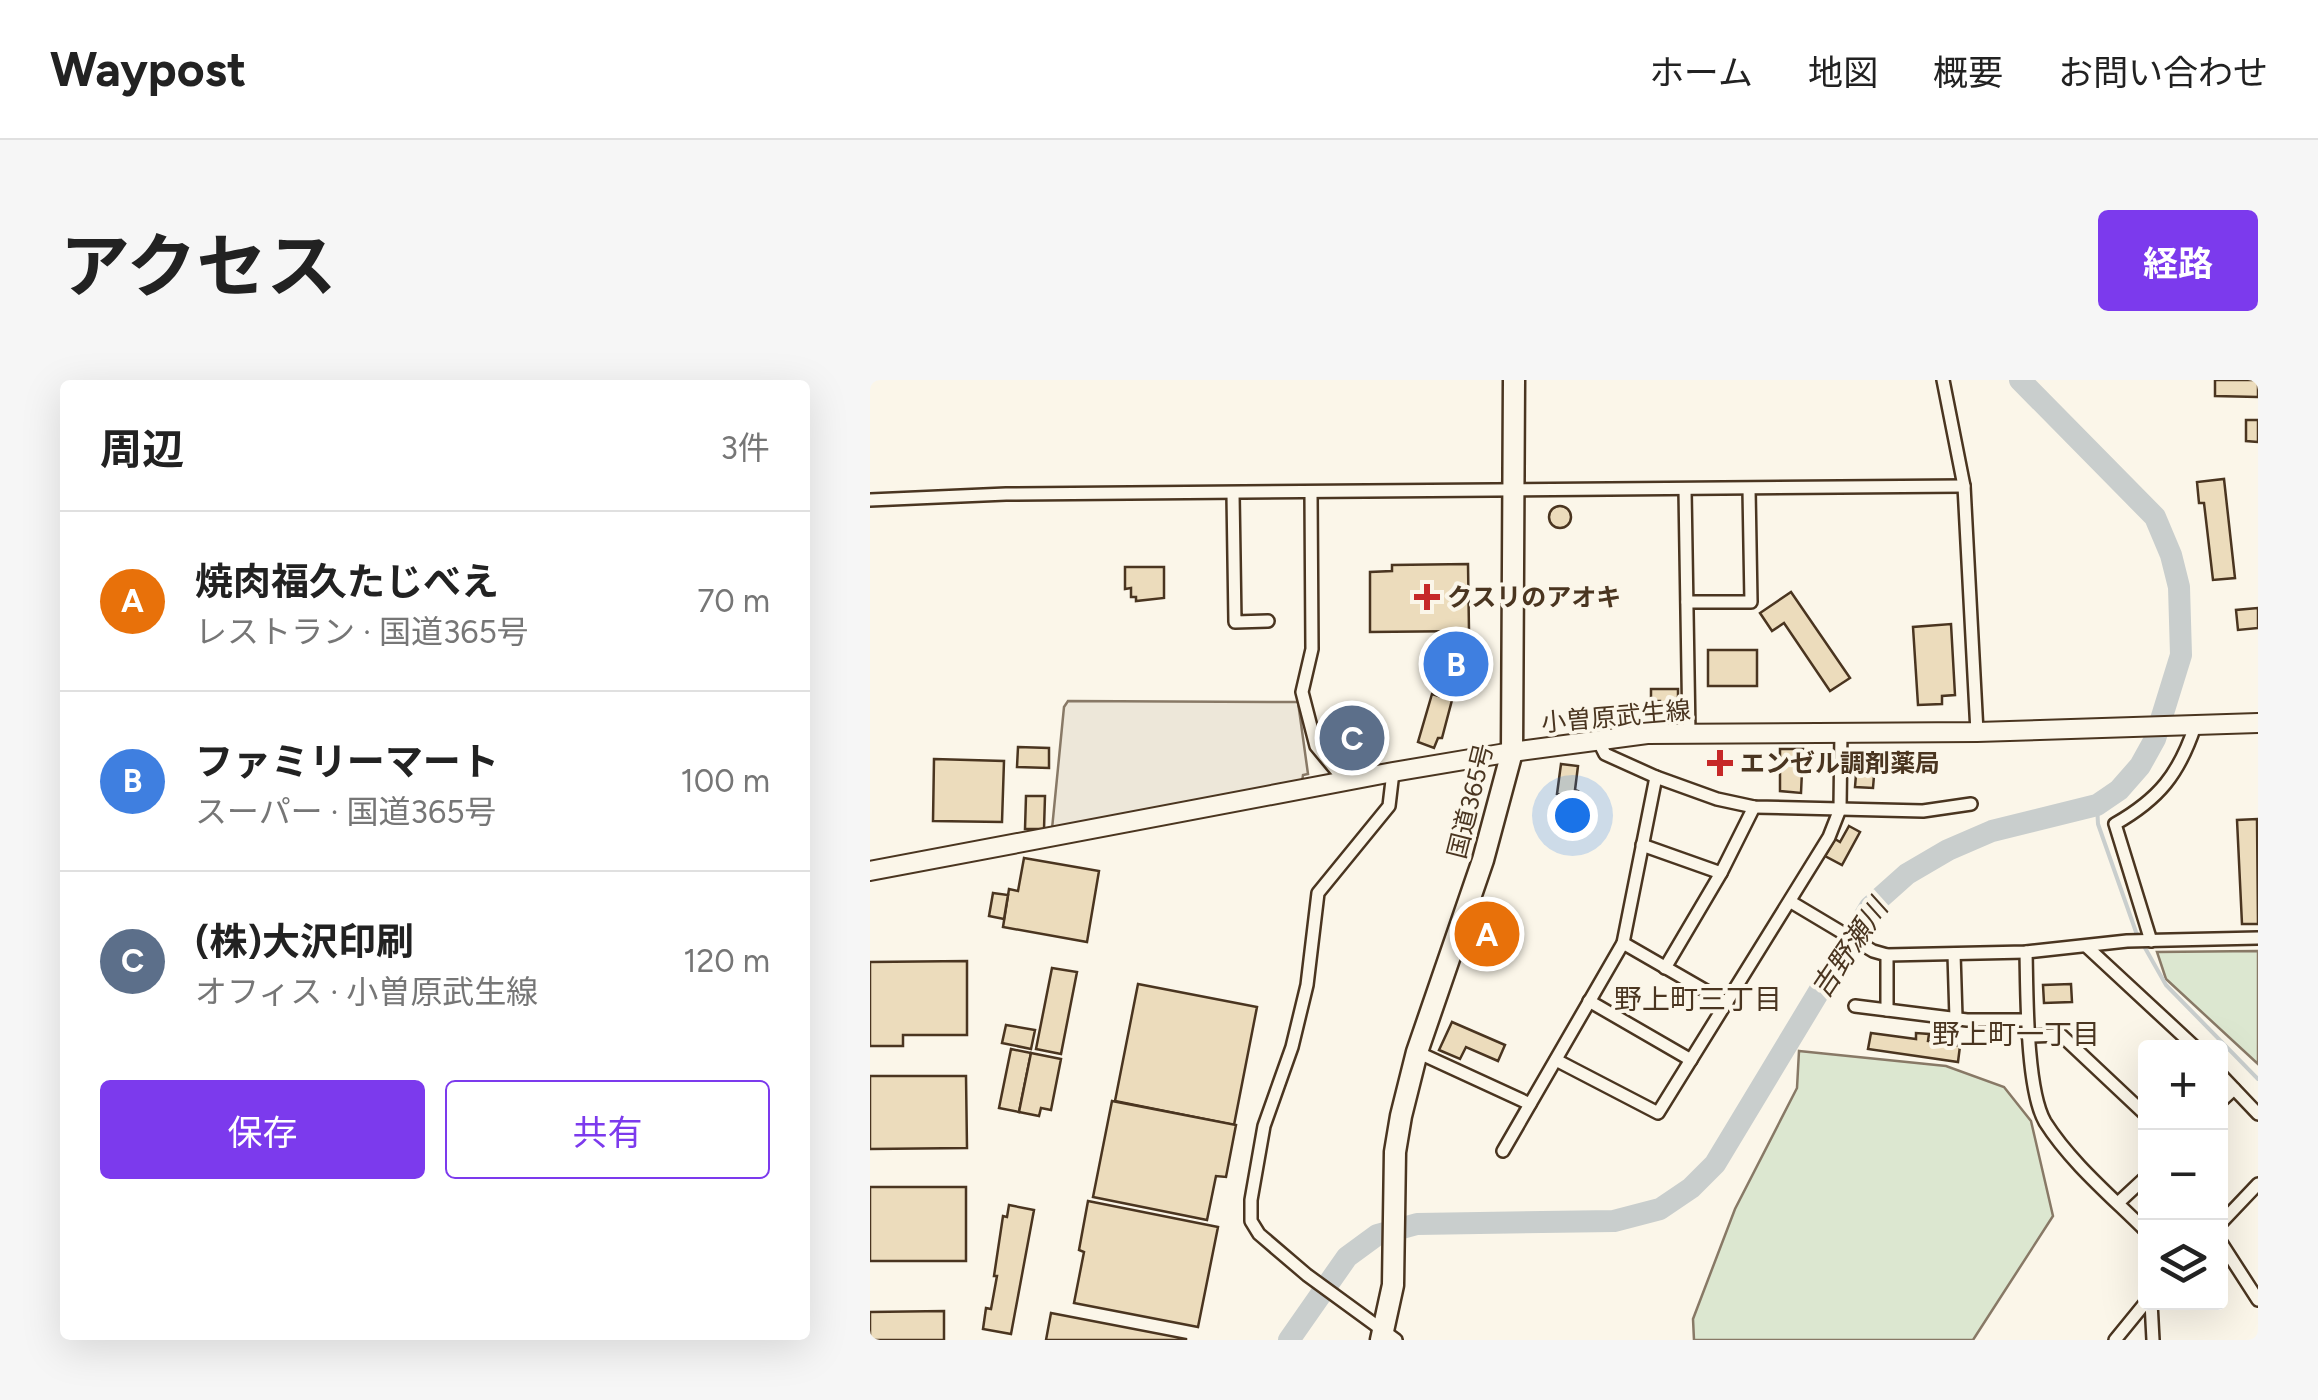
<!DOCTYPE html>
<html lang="ja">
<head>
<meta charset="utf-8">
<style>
  body { margin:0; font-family:Figtree,"Noto Sans JP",sans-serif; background:#f6f6f6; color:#222 }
  .controls { position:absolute; right:30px; bottom:30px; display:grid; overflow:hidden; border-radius:10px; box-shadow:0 10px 40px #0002 }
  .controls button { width:90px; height:90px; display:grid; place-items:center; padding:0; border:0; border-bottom:2px solid #e0e0e0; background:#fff; color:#222; font:50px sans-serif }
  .you { position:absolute; left:702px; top:435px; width:35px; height:35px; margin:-25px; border:8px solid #fff; border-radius:50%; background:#1a73e8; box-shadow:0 0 0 15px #1a73e833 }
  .badge { display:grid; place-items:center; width:65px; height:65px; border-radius:50%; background:#7c3aed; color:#fff; font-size:32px; font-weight:700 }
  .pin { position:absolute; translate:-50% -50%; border:5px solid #fff; box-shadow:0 2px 10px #0006 }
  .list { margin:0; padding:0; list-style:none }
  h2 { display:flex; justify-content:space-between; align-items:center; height:130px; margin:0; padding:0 40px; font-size:42px }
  h2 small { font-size:32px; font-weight:400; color:#767676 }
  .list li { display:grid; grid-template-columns:65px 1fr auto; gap:30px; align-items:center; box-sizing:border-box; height:180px; padding:0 40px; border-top:2px solid #e0e0e0 }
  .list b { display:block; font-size:38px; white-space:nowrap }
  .list p { margin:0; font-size:32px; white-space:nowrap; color:#767676 }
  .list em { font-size:32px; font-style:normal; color:#767676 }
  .actions { display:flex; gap:20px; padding:30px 40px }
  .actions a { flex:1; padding:22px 0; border:2px solid #7c3aed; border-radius:10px; text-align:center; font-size:35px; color:#7c3aed }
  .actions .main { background:#7c3aed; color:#fff }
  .icon { flex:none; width:55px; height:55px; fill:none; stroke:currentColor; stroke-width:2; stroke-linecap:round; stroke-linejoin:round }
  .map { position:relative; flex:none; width:1388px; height:960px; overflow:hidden; border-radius:10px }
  header { display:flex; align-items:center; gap:60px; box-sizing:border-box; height:140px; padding:0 50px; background:#fff; border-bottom:2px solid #e0e0e0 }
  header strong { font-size:48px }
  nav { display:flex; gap:55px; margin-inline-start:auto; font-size:35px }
  .intro { display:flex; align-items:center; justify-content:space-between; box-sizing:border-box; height:240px; padding:0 60px }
  h1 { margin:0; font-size:70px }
  .button { padding:25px 45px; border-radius:10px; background:#7c3aed; color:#fff; font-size:35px; font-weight:700 }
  main { display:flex; gap:60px; padding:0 60px }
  aside { flex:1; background:#fff; border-radius:10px; box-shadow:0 10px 40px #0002 }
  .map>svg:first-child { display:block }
  .green { fill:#dce7d0; stroke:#887966; stroke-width:2.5 }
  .parking { fill:#ede7d9; stroke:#887966; stroke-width:2.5 }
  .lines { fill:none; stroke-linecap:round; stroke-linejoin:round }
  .stream { stroke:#c9cecd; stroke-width:4 }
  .river { stroke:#c9cecd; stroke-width:22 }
  .building { fill:#ecdcbc; stroke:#4a3520; stroke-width:2.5 }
  .minor-casing { stroke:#4a3520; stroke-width:16 }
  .secondary-casing { stroke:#4a3520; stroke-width:22 }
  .trunk-casing { stroke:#4a3520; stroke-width:25 }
  .minor { stroke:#fbf6e9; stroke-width:11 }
  .secondary { stroke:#fbf6e9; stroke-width:18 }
  .trunk { stroke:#fbf6e9; stroke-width:20 }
  .poi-dot { fill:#c62828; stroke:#fbf6e9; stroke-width:4 }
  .labels { text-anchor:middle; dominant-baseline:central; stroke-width:8; stroke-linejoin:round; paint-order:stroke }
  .poi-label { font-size:25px; font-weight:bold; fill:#4a3520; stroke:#fbf6e9; text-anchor:start }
  .street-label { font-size:25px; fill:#4a3520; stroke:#fbf6e9 }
  .water-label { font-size:28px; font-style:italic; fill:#4a3520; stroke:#fbf6e9 }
  .neighbourhood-label { font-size:28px; fill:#4a3520; stroke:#fbf6e9 }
</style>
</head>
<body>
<header>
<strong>Waypost</strong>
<nav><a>ホーム</a><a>地図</a><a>概要</a><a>お問い合わせ</a></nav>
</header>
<div class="intro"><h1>アクセス</h1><a class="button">経路</a></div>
<main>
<aside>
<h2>周辺<small>3件</small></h2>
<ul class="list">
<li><span class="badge" style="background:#e8710a">A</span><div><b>焼肉福久たじべえ</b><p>レストラン · 国道365号</p></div><em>70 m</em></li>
<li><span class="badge" style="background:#3f7fe0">B</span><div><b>ファミリーマート</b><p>スーパー · 国道365号</p></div><em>100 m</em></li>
<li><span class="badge" style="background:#5c6f8a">C</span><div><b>(株)大沢印刷</b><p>オフィス · 小曽原武生線</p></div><em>120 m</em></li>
</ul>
<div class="actions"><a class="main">保存</a><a>共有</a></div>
</aside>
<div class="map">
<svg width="1388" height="960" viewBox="0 0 1388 960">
  <rect width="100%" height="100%" fill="#fbf6e9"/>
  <g class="green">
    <polygon points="1388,571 1388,684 1296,599 1287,572"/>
    <polygon points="929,671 1076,686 1134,707 1161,741 1183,836 1103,960 824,960 823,939 865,829 927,708"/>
  </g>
  <polygon class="parking" points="198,321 428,322 438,394 433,395 432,402 182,449 194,327"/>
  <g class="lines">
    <polyline class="stream" points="1227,425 1228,444 1266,552 1296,605 1388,699"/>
    <polyline class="river" points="419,960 477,877 507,855 547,844 744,841 790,829 821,808 845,784 1000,527 1037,494 1078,470 1122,451 1227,425 1249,410 1270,386 1285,359 1311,275 1309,207 1301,175 1285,137 1150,0"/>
  </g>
  <g class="building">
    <polygon points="1345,0 1388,0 1388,17 1345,16"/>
    <polygon points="1376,40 1388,40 1388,62 1376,61"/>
    <polygon points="1354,99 1365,198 1343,200 1334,123 1329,123 1327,102"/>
    <circle cx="690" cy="137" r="11"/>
    <polygon points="598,184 599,251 500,252 500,192 522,191 522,185"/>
    <polygon points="255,187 294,187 294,218 266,221 266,217 261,217 261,208 255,209"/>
    <polygon points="921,212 980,298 960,311 914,243 902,251 890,233"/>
    <polygon points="1388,228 1388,248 1368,250 1366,230"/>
    <polygon points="1081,244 1085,315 1072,316 1072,324 1048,325 1043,247"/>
    <polygon points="578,264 597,265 594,304 576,303"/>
    <rect x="838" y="270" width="49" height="36"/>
    <polygon points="781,309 808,309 808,338 782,338 782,326 790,326 790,321 781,321"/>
    <polygon points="562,314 582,320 572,358 568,358 564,368 548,362"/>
    <polygon points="479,327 495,330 492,342 496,343 487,385 468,381"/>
    <polygon points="148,367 179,368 179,388 147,387"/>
    <polygon points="910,369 933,369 931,413 910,411"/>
    <polygon points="988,370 1006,371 1003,408 985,407"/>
    <polygon points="64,379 134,381 132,442 63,441"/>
    <polygon points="691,384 708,386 705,410 708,411 707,416 687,414"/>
    <polygon points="156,416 175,416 174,449 155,449"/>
    <polygon points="1387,439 1388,544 1372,544 1367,440"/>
    <polygon points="979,446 990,452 972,485 955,476 965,459 970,462"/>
    <polygon points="154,478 229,491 217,562 133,547 139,509 148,511"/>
    <polygon points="123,513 138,515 134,539 119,536"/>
    <polygon points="609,541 629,544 628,548 636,550 631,566 604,557"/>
    <polygon points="97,581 97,655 33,655 33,666 0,666 0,582"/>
    <polygon points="182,588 207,592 191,674 166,669"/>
    <polygon points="268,604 387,627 364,745 245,721"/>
    <polygon points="1201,604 1202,622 1174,623 1173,605"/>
    <polygon points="582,642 635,665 628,681 596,667 590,679 569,670"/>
    <polygon points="136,645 165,650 161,669 132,663"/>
    <polygon points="1001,653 1046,659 1046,653 1059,654 1058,661 1090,666 1088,682 998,669"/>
    <polygon points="141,669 161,673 149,732 129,728"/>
    <polygon points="161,673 191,679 181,730 171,728 169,736 149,732"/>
    <polygon points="0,696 96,696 97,768 0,769"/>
    <polygon points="242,721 366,745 356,797 346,796 337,840 223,817"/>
    <rect x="0" y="807" width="96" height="74"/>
    <polygon points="218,821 348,847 328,947 204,923 214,872 209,870"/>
    <polygon points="139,825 164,830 141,954 113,949 116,928 121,929 127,896 124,896 133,836 137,837"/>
    <polygon points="74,931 74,960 0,960 0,932"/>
    <polygon points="181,933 316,959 316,960 176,960"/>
  </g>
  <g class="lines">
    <defs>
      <g id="minor">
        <polyline points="1073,0 1094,106 1107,352"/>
        <polyline points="815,110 819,353"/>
        <polyline points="441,112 442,269 432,312 446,366 475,401"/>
        <polyline points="363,114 365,242 398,241"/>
        <polyline points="0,120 136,114 1094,106"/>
        <polyline points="817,222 881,222 879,109"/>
        <polyline points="523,392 519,426 448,513 437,605 422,667 394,746 381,820 381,841 389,854 437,895 526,960"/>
        <polyline points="786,397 847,419 884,427 1053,431 1101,424"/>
        <polyline points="772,465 851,493"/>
        <polyline points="921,522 1003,571 1017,575 1156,572 1257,561 1388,558"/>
        <path d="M1281 561 1245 444C1289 419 1309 394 1325 346"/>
        <polyline points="753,563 857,623"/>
        <polyline points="1216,566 1326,668"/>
        <path d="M1156 572C1157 612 1156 709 1175 742 1201 783 1242 817 1276 851"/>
        <polyline points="1084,574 1086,638"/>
        <polyline points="1017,575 1017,630"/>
        <polyline points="795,588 851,493 884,427"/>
        <polyline points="719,621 821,680"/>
        <polyline points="985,626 1097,640 1157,640"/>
        <polyline points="1158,656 1191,655 1276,735"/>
        <polyline points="547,672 660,724"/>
        <polyline points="686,680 788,733 959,457 970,429 971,351"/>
        <polyline points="1350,694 1388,734"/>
        <polyline points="1350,722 1364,709"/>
        <polyline points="633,771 753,563 786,397 735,374 728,360"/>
        <polyline points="1248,823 1276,797"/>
        <polyline points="1350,844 1388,804"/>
        <polyline points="1350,861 1388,920"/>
        <polyline points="1281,922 1283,960"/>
        <polyline points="1245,960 1276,922"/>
      </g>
      <polyline id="secondary" points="0,491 523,392 642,372 777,354 1107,352 1388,343"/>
      <polyline id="trunk" points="511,960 523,905 525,772 531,736 547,672 613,480 642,372 644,0"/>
    </defs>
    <use href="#minor" class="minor-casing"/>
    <use href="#secondary" class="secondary-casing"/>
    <use href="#trunk" class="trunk-casing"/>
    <use href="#minor" class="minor"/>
    <use href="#secondary" class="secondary"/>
    <use href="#trunk" class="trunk"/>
  </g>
  <g class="poi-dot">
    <path d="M552 202h10v10h10v10h-10v10h-10v-10h-10v-10h10z"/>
    <path d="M845 368h10v10h10v10h-10v10h-10v-10h-10v-10h10z"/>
  </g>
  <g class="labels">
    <g class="poi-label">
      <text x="577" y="217">クスリのアオキ</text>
      <text x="870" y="383">エンゼル調剤薬局</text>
    </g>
    <g class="street-label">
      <text transform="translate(746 336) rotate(-5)">小曽原武生線</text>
      <text transform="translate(600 421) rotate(-76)">国道365号</text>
    </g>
    <g class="water-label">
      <text transform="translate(979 568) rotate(-56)">吉野瀬川</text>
    </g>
    <g class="neighbourhood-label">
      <text x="828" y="619">野上町三丁目</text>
      <text x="1146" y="654">野上町一丁目</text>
    </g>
  </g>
</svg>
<div class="controls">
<button>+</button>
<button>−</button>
<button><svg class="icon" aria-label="layers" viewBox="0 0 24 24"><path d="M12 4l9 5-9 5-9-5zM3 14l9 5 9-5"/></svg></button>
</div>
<div class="you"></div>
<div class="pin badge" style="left:617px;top:554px;background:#e8710a">A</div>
<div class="pin badge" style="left:586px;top:284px;background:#3f7fe0">B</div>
<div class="pin badge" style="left:482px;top:358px;background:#5c6f8a">C</div>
</div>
</main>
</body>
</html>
